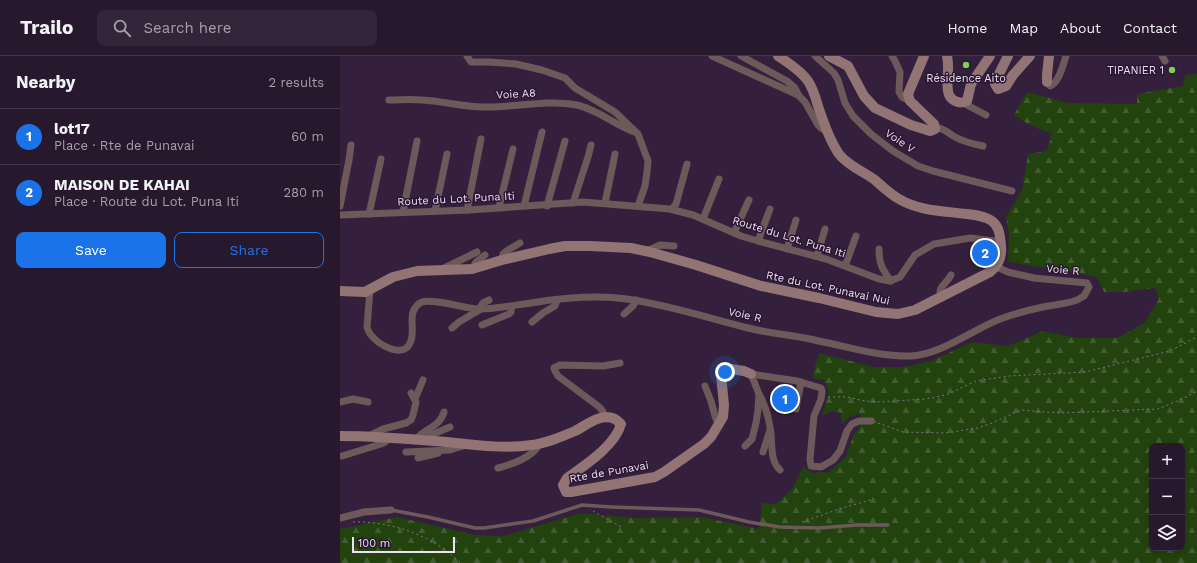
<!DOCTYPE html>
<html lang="en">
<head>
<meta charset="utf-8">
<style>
  body { margin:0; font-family:"Work Sans",sans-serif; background:#332539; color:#f1f3f6 }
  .controls { position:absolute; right:12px; bottom:12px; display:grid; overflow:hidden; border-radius:8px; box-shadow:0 2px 6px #0003 }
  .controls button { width:36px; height:36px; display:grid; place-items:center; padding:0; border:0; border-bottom:1px solid #433749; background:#27182d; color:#f1f3f6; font:20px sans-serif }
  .scale { position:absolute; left:12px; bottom:10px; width:103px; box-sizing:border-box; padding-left:4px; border:2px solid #ede0f2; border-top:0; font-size:11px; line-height:14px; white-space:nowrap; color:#ede0f2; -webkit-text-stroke:3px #2a1631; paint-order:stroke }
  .you { position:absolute; left:385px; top:316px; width:14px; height:14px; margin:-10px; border:3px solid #fff; border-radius:50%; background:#1a73e8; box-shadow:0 0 0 6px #1a73e833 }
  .badge { display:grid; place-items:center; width:26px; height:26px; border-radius:50%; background:#1a73e8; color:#fff; font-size:13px; font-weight:700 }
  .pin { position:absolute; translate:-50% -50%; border:2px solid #fff; box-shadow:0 1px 4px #0006 }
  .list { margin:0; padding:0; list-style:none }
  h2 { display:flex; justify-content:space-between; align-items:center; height:52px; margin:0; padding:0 16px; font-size:17px }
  h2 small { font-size:13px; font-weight:400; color:#a4a0aa }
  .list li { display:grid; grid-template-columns:26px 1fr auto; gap:12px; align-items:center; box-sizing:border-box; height:56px; padding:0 16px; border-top:1px solid #433749 }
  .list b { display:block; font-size:15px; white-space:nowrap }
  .list p { margin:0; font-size:13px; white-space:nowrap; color:#a4a0aa }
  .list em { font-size:13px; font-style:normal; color:#a4a0aa }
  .actions { display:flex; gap:8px; padding:12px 16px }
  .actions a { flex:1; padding:9px 0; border:1px solid #1a73e8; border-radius:8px; text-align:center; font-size:14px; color:#1a73e8 }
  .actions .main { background:#1a73e8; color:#fff }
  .icon { flex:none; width:22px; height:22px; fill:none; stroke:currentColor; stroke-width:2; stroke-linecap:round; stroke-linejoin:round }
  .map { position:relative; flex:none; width:857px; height:507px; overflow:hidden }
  header { display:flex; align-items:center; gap:24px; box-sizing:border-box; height:56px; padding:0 20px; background:#27182d; border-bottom:1px solid #433749 }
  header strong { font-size:19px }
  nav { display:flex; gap:22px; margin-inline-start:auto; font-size:14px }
  .search { width:280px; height:36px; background:#332539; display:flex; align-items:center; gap:10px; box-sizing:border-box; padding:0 14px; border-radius:8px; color:#a4a0aa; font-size:15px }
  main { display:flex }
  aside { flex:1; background:#27182d }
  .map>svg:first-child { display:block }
  .forest { fill:url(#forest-firs); fill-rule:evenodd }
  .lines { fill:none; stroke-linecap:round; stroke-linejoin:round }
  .path { stroke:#827189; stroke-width:1; stroke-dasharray:2 3; stroke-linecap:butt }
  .lane { stroke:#6d595a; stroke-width:3.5 }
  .street { stroke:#6d595a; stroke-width:7 }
  .secondary { stroke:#927475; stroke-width:10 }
  .poi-dot { fill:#7fd052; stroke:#2a1631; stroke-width:1.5 }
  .labels { text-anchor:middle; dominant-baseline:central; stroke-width:3; stroke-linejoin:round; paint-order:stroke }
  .poi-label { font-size:11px; fill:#ede0f2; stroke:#2a1631; text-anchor:end }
  .street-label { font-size:11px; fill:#ede0f2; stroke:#2a1631 }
</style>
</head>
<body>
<header>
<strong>Trailo</strong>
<div class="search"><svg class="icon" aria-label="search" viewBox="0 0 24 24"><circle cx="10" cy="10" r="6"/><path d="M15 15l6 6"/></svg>Search here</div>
<nav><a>Home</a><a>Map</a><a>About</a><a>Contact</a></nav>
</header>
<main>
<aside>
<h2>Nearby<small>2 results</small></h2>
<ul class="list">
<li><span class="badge">1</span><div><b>lot17</b><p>Place · Rte de Punavai</p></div><em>60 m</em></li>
<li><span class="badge">2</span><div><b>MAISON DE KAHAI</b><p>Place · Route du Lot. Puna Iti</p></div><em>280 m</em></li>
</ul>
<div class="actions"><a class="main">Save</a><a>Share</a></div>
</aside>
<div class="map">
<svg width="857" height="507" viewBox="0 0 857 507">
  <defs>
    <pattern id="forest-firs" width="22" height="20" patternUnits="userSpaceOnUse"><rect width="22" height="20" fill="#22420e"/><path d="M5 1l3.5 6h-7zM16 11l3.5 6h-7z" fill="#425d32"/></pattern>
  </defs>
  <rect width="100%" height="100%" fill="#34203c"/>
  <path class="forest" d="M857 18V507H0V473L57 461 135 479 164 480 241 457 295 462 362 461 419 473 422 447 436 448 453 432 463 411 473 417 489 416 506 401 514 378 520 371 521 358 510 360 501 369 502 357 493 355 482 360 489 336 484 324 472 322 479 297 534 311H564L591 305 632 286 668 290 703 275 737 282H778L804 267 819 243 815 232 785 236H764L757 221C727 214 697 212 668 205L669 178 666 161 682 134 688 98 707 95 712 78 688 68 674 59 687 36 728 47 797 48V38L843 30 845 19ZM812 390H842V492H812Z"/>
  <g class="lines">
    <g class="path">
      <polyline points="488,341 507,341 525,345 540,346 585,343 606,339 636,325 669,320 745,316 830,295 857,281"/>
      <polyline points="538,367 563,376 605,377 638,372 652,367 681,354 719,357 818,353 842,343 857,335"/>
      <polyline points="253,455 283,472"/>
      <path d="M13 466C44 465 78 475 104 493 110 497 115 503 121 507"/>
      <polyline points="462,466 502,452 534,443"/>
    </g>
    <polyline class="lane" points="51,454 88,461 135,472 144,472 193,465 242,449 271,451 359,454 409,466 440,471 479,472 517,469 548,469"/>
    <g class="street">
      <polyline points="127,0 131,6 149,6 176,8 202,14 225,22 235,32 275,56 298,78 308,105 307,116 305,130 298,150"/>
      <polyline points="372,0 458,39 465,46 478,69 481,72 487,75"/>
      <polyline points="401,0 447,25 455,32 459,40"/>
      <polyline points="475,0 494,17 498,24 505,47 513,60 531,78 553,95 578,110 593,115 672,135"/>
      <polyline points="552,0 555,5 560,16 559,36 562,41 570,45"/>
      <polyline points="822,0 825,5"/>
      <path d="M707 26 710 30C719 27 723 9 726 0"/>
      <path d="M49 44C60 44 71 43 82 44 103 45 123 51 143 51 173 52 207 43 237 49 259 54 276 70 297 77"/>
      <polyline points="623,47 646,59"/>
      <path d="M595 71C604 72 608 77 615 81 624 86 633 88 643 90"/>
      <polyline points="233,147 248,101 251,89"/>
      <polyline points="265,147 275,98"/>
      <polyline points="0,150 9,104 11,89"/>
      <polyline points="184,150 202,76"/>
      <polyline points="207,150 225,85"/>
      <polyline points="159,151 173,93"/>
      <polyline points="332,153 336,148 347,108"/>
      <polyline points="127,154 141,83"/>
      <polyline points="95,155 107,98"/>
      <polyline points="63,156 77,85"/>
      <polyline points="29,158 41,103"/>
      <polyline points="0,159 129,154 243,146 330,153 353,159 401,180 418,185 486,203 539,223 550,225 560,221 575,199 594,188 630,182 655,185 660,183"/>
      <polyline points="363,163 379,123"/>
      <polyline points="394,177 409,144"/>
      <polyline points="418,185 430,153"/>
      <polyline points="447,193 456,164"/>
      <path d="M539 193C539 208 542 213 551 225"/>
      <polyline points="307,195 320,189 334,190"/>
      <polyline points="477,200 485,173"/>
      <polyline points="162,204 163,198 168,194 180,187"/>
      <polyline points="505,210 516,180"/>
      <polyline points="102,213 137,196"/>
      <polyline points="132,213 136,206 145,199"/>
      <path d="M30 234 27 271C28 274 29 277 31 279 38 289 63 303 70 287 75 278 70 265 73 256 75 251 77 248 82 246 93 242 126 253 140 253 157 253 174 249 191 247 222 242 257 239 287 243 329 249 368 262 408 272 431 278 456 279 479 285 509 291 540 301 571 300 602 298 632 274 660 263 674 258 688 254 703 251 714 249 726 248 737 244L744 240 749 231 747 227 694 222 668 216 657 211"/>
      <path d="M601 241C597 230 607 228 611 219"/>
      <polyline points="139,253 143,247 149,244"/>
      <polyline points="284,258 293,250 296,244"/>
      <polyline points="192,266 203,257 215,250 217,244"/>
      <polyline points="142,269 169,258 171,256 171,251"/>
      <polyline points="112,272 119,266 141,253"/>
      <polyline points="365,330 371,345 375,360 378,368"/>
      <path d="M419 338C425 348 428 359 430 371 433 385 429 404 440 414"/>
      <polyline points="75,343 83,324"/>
      <polyline points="0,346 13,343 28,346"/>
      <polyline points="456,353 461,326"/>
      <polyline points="265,361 262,354 258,350 218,320 215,315 214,312 220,309 263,310 280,307"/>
      <polyline points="29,380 43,373 66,367 71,364 73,359 76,346 71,337"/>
      <path d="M76 383C85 372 100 371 104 356"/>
      <polyline points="86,384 91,379 110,371"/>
      <polyline points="405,390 412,383 416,367 418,354 419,338 411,318 457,325 481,332 482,335 481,343 474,360 470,403 471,410 481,411 493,404 500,395 507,375 512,368 519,365 531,365"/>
      <polyline points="66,396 110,394 126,389"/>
      <polyline points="423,396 430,374"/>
      <polyline points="2,400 41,388 45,386 49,382"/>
      <polyline points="78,402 98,397"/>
      <path d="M158 412C173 408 191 402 200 388"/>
      <polyline points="0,462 24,456 51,454"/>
    </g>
    <g class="secondary">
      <polyline points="489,0 508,10 524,40 535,52 571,69 590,75 595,73 594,68 570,45 568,38 584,0"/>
      <path d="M607 0C610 12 606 24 608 35 609 44 619 49 627 45L631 28 650 0"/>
      <polyline points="668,0 656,24 655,28 658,33 666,30 673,19 690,0"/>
      <polyline points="707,26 707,19 709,0"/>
      <path d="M0 235 25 236 53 221 77 215 132 213 162 204 209 193 225 190H250L291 192 310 196 356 209 421 230 479 242 536 256 558 258 575 254 650 216C659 209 662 201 661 190 660 181 660 171 652 165 645 160 635 159 626 158 604 155 579 155 559 143 550 138 543 131 535 124 523 115 508 110 499 98 490 85 484 68 479 53 476 44 474 34 468 25 461 15 449 7 438 0"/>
      <path d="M0 380C36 380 71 383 107 386 135 389 163 393 192 389 207 387 221 381 235 375 245 370 254 362 265 361 273 361 276 363 281 368 275 390 245 409 227 422L223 429 226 436H231L315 421 324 416 364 388 371 381 383 361 384 349 381 319 384 312 404 315 411 318"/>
    </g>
  </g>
  <g class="poi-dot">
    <circle cx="626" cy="9" r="4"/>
    <circle cx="832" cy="14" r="4"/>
  </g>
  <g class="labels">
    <g class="poi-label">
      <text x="824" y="14">TIPANIER 1</text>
      <text x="626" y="22" text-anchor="middle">Résidence Aito</text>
    </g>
    <g class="street-label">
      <text transform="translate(176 38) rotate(-3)">Voie A8</text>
      <text transform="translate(560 85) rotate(34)">Voie V</text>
      <text transform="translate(116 143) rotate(-3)">Route du Lot. Puna Iti</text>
      <text transform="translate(449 181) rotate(17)">Route du Lot. Puna Iti</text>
      <text transform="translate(723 214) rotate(5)">Voie R</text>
      <text transform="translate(488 232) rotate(12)">Rte du Lot. Punavai Nui</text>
      <text transform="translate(405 259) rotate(13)">Voie R</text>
      <text transform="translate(269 416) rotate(-10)">Rte de Punavai</text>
    </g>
  </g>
</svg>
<div class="controls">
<button>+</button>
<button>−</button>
<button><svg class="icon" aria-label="layers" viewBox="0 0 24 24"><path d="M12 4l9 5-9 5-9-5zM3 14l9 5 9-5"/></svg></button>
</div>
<div class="scale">100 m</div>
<div class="you"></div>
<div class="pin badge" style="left:445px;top:343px">1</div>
<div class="pin badge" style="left:645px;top:197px">2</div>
</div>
</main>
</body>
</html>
